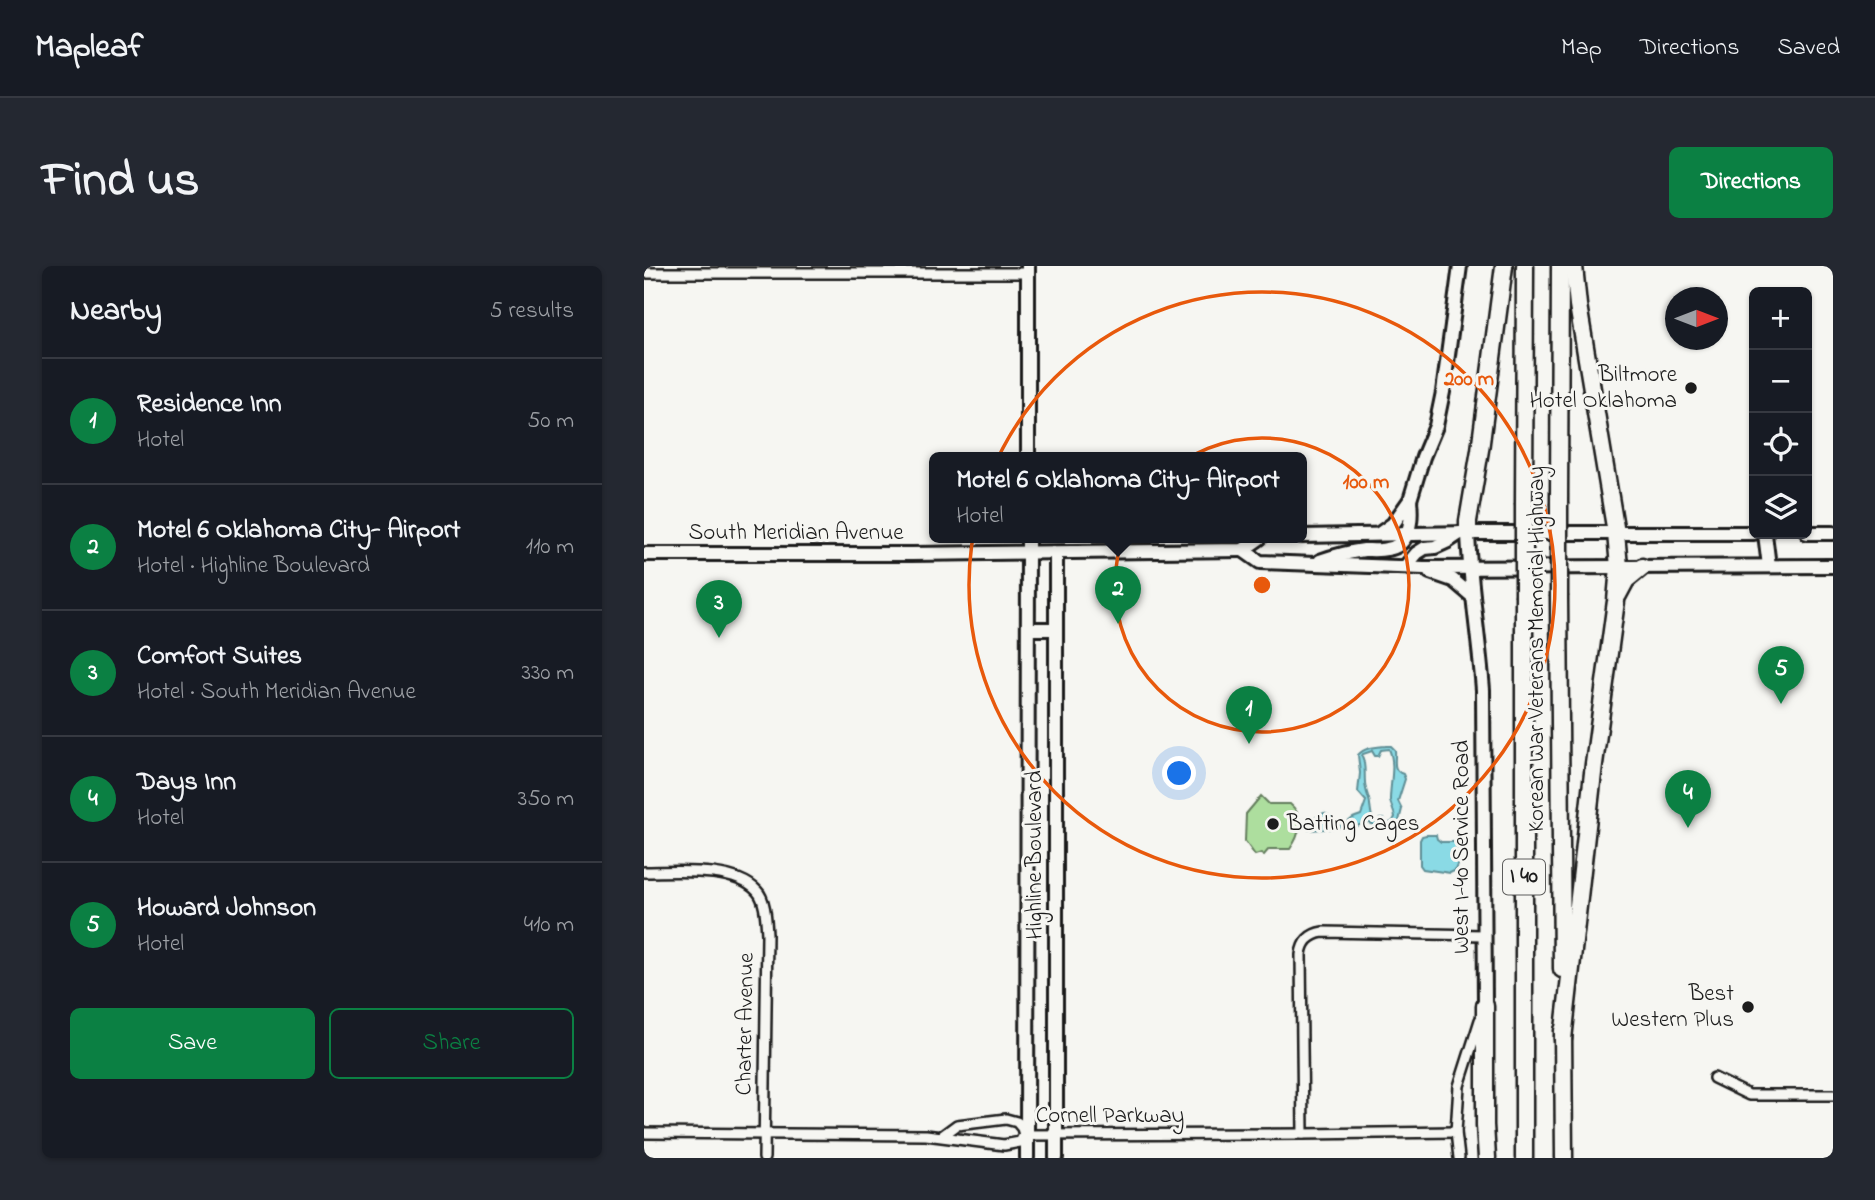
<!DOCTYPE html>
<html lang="en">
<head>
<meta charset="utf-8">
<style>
  body { margin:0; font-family:"Indie Flower",sans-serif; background:#242831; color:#f1f3f6 }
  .controls { position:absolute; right:21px; top:21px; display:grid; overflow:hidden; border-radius:10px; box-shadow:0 2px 5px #0004 }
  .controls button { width:63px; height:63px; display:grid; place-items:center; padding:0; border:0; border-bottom:2px solid #363941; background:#171b24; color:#f1f3f6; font:35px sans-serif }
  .compass { position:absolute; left:1021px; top:21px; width:63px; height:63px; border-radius:50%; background:#171b24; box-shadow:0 2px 5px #0004; rotate:90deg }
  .you { position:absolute; left:536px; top:508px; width:24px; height:24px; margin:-18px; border:5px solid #fff; border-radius:50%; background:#1a73e8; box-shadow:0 0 0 10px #1a73e833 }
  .badge { display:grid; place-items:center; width:46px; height:46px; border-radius:50%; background:#0b8043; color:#fff; font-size:23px; font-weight:700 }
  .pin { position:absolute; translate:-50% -58px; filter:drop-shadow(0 2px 4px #0008) }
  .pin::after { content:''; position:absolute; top:37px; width:24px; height:21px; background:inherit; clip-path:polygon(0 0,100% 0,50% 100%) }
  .popup { position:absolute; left:285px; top:186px; width:378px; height:91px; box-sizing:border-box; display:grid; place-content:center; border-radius:10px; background:#171b24; filter:drop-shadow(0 2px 5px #0005); font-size:23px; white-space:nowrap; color:#9ea1a6 }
  .popup b { font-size:26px; color:#f1f3f6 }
  .popup::after { content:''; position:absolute; left:50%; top:100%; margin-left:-14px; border:14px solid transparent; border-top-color:#171b24 }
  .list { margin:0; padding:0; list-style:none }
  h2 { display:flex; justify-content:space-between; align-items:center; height:91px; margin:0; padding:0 28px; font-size:30px }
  h2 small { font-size:23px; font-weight:400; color:#9ea1a6 }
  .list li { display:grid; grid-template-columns:46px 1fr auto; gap:21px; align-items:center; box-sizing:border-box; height:126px; padding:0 28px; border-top:2px solid #363941 }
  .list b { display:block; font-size:26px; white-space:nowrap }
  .list p { margin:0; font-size:23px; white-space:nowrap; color:#9ea1a6 }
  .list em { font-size:23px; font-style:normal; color:#9ea1a6 }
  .actions { display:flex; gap:14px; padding:21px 28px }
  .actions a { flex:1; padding:16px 0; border:2px solid #0b8043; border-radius:10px; text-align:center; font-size:24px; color:#0b8043 }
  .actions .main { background:#0b8043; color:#fff }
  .icon { flex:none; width:38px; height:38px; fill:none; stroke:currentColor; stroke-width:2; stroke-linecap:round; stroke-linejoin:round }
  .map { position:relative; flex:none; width:1189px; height:892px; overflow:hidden; border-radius:10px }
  header { display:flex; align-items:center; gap:42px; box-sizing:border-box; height:98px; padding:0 35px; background:#171b24; border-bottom:2px solid #363941 }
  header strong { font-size:33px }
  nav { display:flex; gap:38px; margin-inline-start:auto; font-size:24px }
  .intro { display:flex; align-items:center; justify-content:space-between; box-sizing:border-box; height:168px; padding:0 42px }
  h1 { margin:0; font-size:49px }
  .button { padding:18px 32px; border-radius:10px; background:#0b8043; color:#fff; font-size:24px; font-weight:700 }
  main { display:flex; gap:42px; padding:0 42px }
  aside { flex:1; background:#171b24; border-radius:10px; box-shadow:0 2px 5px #0004 }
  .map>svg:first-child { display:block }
  .green { fill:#adde9e; stroke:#647d5d; stroke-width:2 }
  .water { fill:#8adae5; stroke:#5e8e95; stroke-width:2; fill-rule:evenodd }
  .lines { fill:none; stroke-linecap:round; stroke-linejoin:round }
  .street-casing { stroke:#1c1c1c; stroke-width:14 }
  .secondary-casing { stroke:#1c1c1c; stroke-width:18 }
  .highway-casing { stroke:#1c1c1c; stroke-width:21 }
  .street { stroke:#f6f6f2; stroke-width:9 }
  .secondary { stroke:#f6f6f2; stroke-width:12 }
  .highway { stroke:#f6f6f2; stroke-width:16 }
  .highway-bridge-casing { stroke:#1c1c1c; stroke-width:21; stroke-linecap:butt }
  .highway-bridge { stroke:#f6f6f2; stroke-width:16 }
  .ring { fill:none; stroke:#e8590c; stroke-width:3.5 }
  .poi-dot { fill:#1c1c1c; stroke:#f6f6f2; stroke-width:2.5 }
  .labels { text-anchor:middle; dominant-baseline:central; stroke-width:6; stroke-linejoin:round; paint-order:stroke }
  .shield { fill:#f6f6f2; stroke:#5d5d5c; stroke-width:2 }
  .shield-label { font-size:21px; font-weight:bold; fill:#1c1c1c }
  .poi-label { font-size:23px; fill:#1c1c1c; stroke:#f6f6f2; text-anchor:end }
  .street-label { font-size:23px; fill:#1c1c1c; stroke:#f6f6f2 }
  .centre { fill:#e8590c; stroke:#f6f6f2; stroke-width:3.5 }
  .ring-label { font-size:21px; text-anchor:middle; font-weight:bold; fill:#e8590c; stroke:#f6f6f2; stroke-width:6; stroke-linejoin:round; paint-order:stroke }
</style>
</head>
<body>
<header>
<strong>Mapleaf</strong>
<nav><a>Map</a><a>Directions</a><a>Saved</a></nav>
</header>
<div class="intro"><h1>Find us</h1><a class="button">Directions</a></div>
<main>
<aside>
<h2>Nearby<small>5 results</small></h2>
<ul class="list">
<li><span class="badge">1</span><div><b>Residence Inn</b><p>Hotel</p></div><em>50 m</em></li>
<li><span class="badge">2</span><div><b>Motel 6 Oklahoma City- Airport</b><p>Hotel · Highline Boulevard</p></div><em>110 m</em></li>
<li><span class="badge">3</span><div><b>Comfort Suites</b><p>Hotel · South Meridian Avenue</p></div><em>330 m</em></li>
<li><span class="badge">4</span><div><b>Days Inn</b><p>Hotel</p></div><em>350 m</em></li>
<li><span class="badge">5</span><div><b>Howard Johnson</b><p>Hotel</p></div><em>410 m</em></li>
</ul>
<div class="actions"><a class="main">Save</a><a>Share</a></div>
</aside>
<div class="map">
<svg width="1189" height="892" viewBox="0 0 1189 892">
  <rect width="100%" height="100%" fill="#f6f6f2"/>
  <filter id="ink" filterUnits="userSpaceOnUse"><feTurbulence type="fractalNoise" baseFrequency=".0143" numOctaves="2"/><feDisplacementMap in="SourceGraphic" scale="14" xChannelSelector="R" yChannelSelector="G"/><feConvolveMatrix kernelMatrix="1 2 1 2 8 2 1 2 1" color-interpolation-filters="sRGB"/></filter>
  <g filter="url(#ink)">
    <path class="green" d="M617 530 625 538H646C661 550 656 569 646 583H625L620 589 617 587 611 589 601 575 602 548Z"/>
    <g class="water">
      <path d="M742 480H747L751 484C752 494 747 504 759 508L761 513 754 535 758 543 755 555 745 562 738 563 724 556 710 561 665 564 663 560 664 556 680 547 687 551 691 559C700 561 702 557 709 552 711 551 714 550 717 549L722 535 714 526 716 507 714 489C721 481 732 481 742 480ZM745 483C752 498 746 517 746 534 747 540 750 545 751 551L749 555 744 558 740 553H736L737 556 735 559C726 552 728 550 726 539 726 534 723 529 722 523 719 511 723 501 718 490L719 488 728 485 731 490H734L737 484Z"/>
      <polygon points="782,569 792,569 793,573 797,576 812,576 814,599 812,604 806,607 779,603 776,599 776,574 778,570"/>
    </g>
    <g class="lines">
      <defs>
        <g id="street">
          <polyline points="0,7 384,7"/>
          <path d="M0 606C31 606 90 600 113 625 122 634 122 655 123 668L120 892"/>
          <polyline points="1070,812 1105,829 1189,829"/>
          <polyline points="0,867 282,869 360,879 376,876 380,869"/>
          <path d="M659 868 657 689C658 676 666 668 679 666L840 669"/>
          <polyline points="380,869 659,868 812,866"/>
          <polyline points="298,870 313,859 362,853 373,856 378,862 380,869"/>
          <polyline points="815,892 812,866 815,820 836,754"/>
        </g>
        <g id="secondary">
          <polyline points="384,0 384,192"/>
          <path d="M824 267C826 320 835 372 839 424L841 740"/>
          <polyline points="1163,267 1189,267"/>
          <polyline points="735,268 749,258 766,234 779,191 792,160 799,126 816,0"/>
          <polyline points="1121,268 1125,300"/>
          <polyline points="658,270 824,267 1110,267"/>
          <polyline points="599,284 616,296 780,302 1189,300"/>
          <polyline points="0,288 268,288 599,284 616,272"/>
          <path d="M676 295C690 290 705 286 720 284 727 284 735 285 743 283 767 280 768 253 766 234"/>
          <polyline points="761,301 773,287 781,282 791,281 804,275 816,267"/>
          <polyline points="786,306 809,314 829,331"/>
          <polyline points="384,363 412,363"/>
          <polyline points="383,892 384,272"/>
          <polyline points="412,892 412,287"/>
        </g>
        <g id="highway">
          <polyline points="880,237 881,0"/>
          <polyline points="915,237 916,0"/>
          <polyline points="824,267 824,255 836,184 860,0"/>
          <polyline points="974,329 982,314 998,301"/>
          <polyline points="915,331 918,703"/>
          <polyline points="841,740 841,859 843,892"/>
          <polyline points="919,764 920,892"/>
          <polyline points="919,773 950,498 972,335 975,301 972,267 934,39 930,0"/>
          <polyline points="880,892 880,330"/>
        </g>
      </defs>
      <use href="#street" class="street-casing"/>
      <use href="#secondary" class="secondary-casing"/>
      <use href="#highway" class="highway-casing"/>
      <use href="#street" class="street"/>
      <use href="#secondary" class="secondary"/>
      <use href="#highway" class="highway"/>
      <defs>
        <g id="highway-bridge">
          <polyline points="915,237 915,331"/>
          <polyline points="880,330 880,237"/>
        </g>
      </defs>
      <use href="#highway-bridge" class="highway-bridge-casing"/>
      <use href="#highway-bridge" class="highway-bridge"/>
    </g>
  </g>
  <g class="ring">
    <circle cx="618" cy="319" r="147"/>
    <circle cx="618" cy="319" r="293"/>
  </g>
  <g class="poi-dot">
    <circle cx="1047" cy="122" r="7"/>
    <circle cx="629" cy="558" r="7"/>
    <circle cx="1104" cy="741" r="7"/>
  </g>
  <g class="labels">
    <rect class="shield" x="859" y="593.5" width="42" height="35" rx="5"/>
    <g class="shield-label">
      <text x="880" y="611">I 40</text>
    </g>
    <g class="poi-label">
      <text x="1033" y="109">Biltmore<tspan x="1033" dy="26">Hotel Oklahoma</tspan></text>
      <text x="643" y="558" text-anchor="start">Batting Cages</text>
      <text x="1090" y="728">Best<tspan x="1090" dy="26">Western Plus</tspan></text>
    </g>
    <g class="street-label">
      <text x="152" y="267">South Meridian Avenue</text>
      <text transform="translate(893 383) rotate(-90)">Korean War Veterans Memorial Highway</text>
      <text transform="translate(818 581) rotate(-90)">West I-40 Service Road</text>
      <text transform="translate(391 589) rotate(-90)">Highline Boulevard</text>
      <text transform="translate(102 758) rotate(-89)">Charter Avenue</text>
      <text x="466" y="850">Cornell Parkway</text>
    </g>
  </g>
  <circle cx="618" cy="319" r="10" class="centre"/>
  <g class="ring-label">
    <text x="825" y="119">200 m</text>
    <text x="722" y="222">100 m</text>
  </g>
</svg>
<div class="controls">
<button>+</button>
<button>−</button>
<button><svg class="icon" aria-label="locate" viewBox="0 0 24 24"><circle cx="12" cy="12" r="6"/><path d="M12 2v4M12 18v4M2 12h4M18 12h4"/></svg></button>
<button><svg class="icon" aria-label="layers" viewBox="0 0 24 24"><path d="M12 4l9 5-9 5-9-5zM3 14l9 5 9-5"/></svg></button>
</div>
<svg class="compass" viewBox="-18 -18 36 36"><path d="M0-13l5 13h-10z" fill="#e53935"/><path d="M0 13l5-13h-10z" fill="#9ea1a6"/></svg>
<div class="you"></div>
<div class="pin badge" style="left:605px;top:478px">1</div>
<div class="pin badge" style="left:474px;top:358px">2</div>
<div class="popup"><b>Motel 6 Oklahoma City- Airport</b>Hotel</div>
<div class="pin badge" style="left:75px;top:372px">3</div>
<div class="pin badge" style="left:1044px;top:562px">4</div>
<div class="pin badge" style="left:1137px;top:438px">5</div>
</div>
</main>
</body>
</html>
